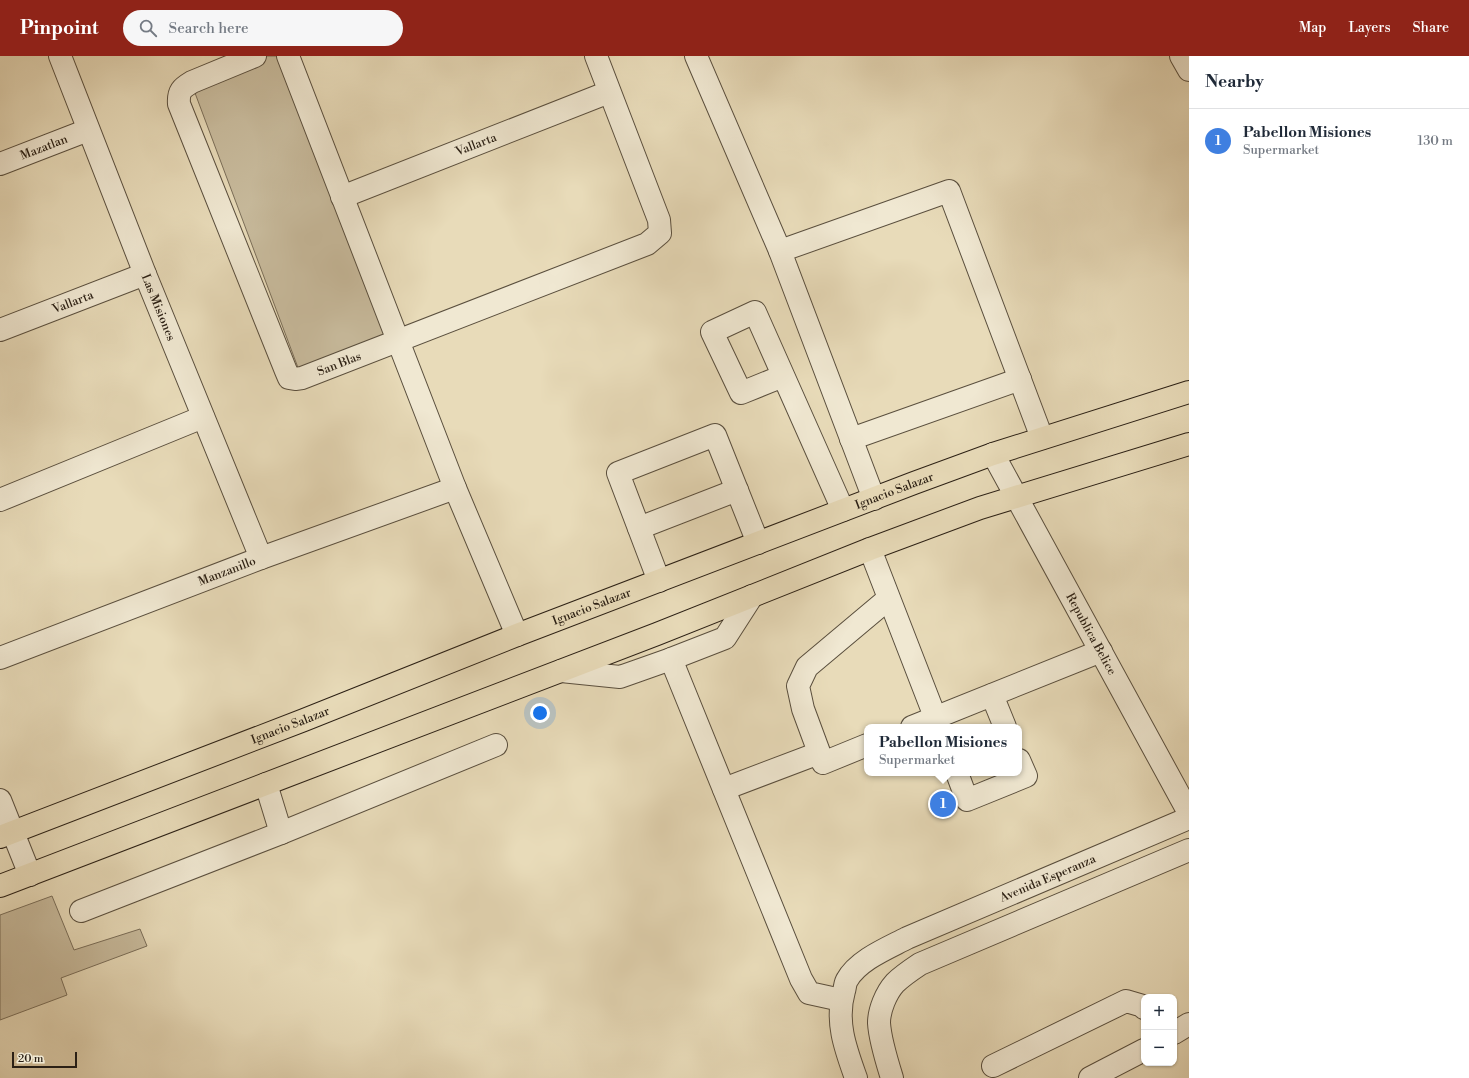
<!DOCTYPE html>
<html lang="en">
<head>
<meta charset="utf-8">
<style>
  body { margin:0; font-family:"Libre Bodoni",serif; background:#f6f6f7; color:#1f2937 }
  .controls { position:absolute; right:12px; bottom:12px; display:grid; overflow:hidden; border-radius:8px; box-shadow:0 1px 3px #0004 }
  .controls button { width:36px; height:36px; display:grid; place-items:center; padding:0; border:0; border-bottom:1px solid #e0e1e3; background:#fff; color:#1f2937; font:20px sans-serif }
  .scale { position:absolute; left:12px; bottom:10px; width:65px; box-sizing:border-box; padding-left:4px; border:2px solid #2b2015; border-top:0; font-size:11px; line-height:14px; white-space:nowrap; color:#2b2015; -webkit-text-stroke:3px #f0e8d2; paint-order:stroke }
  .you { position:absolute; left:540px; top:657px; width:14px; height:14px; margin:-10px; border:3px solid #fff; border-radius:50%; background:#1a73e8; box-shadow:0 0 0 6px #1a73e833 }
  .badge { display:grid; place-items:center; width:26px; height:26px; border-radius:50%; background:#8f2418; color:#fff; font-size:13px; font-weight:700 }
  .pin { position:absolute; translate:-50% -50%; border:2px solid #fff; box-shadow:0 1px 4px #0006 }
  .popup { position:absolute; left:864px; top:668px; width:158px; height:52px; box-sizing:border-box; display:grid; place-content:center; border-radius:8px; background:#fff; filter:drop-shadow(0 1px 3px #0005); font-size:13px; white-space:nowrap; color:#747a83 }
  .popup b { font-size:15px; color:#1f2937 }
  .popup::after { content:''; position:absolute; left:50%; top:100%; margin-left:-8px; border:8px solid transparent; border-top-color:#fff }
  .list { margin:0; padding:0; list-style:none }
  h2 { display:flex; justify-content:space-between; align-items:center; height:52px; margin:0; padding:0 16px; font-size:17px }
  h2 small { font-size:13px; font-weight:400; color:#747a83 }
  .list li { display:grid; grid-template-columns:26px 1fr auto; gap:12px; align-items:center; box-sizing:border-box; height:64px; padding:0 16px; border-top:1px solid #e0e1e3 }
  .list b { display:block; font-size:15px; white-space:nowrap }
  .list p { margin:0; font-size:13px; white-space:nowrap; color:#747a83 }
  .list em { font-size:13px; font-style:normal; color:#747a83 }
  .icon { flex:none; width:22px; height:22px; fill:none; stroke:currentColor; stroke-width:2; stroke-linecap:round; stroke-linejoin:round }
  .map { position:relative; flex:none; width:1189px; height:1022px; overflow:hidden }
  header { display:flex; align-items:center; gap:24px; box-sizing:border-box; height:56px; padding:0 20px; background:#8f2418; color:#fff }
  header strong { font-size:19px }
  nav { display:flex; gap:22px; margin-inline-start:auto; font-size:14px }
  .search { width:280px; height:36px; background:#f6f6f7; display:flex; align-items:center; gap:10px; box-sizing:border-box; padding:0 14px; border-radius:22px; color:#747a83; font-size:15px }
  main { display:flex }
  aside { flex:1; background:#fff }
  .map>svg:first-child { display:block }
  .green { fill:#c8bb9d; stroke:#7a6e59 }
  .lines { fill:none; stroke-linecap:round; stroke-linejoin:round }
  .minor-casing { stroke:#5a4f3e; stroke-width:24 }
  .major-casing { stroke:#2b2015; stroke-width:24 }
  .minor { stroke:#f0e8d2; stroke-width:22 }
  .major { stroke:#e8dbb9; stroke-width:22 }
  .labels { text-anchor:middle; dominant-baseline:central; stroke-width:3; stroke-linejoin:round; paint-order:stroke }
  .street-label { font-size:12px; fill:#2b2015; stroke:#f0e8d2 }
</style>
</head>
<body>
<header>
<strong>Pinpoint</strong>
<div class="search"><svg class="icon" aria-label="search" viewBox="0 0 24 24"><circle cx="10" cy="10" r="6"/><path d="M15 15l6 6"/></svg>Search here</div>
<nav><a>Map</a><a>Layers</a><a>Share</a></nav>
</header>
<main>
<div class="map">
<svg width="1189" height="1022" viewBox="0 0 1189 1022">
  <rect width="100%" height="100%" fill="#e8dbb9"/>
  <filter id="stains"><feTurbulence type="fractalNoise" baseFrequency=".005" numOctaves="4"/><feColorMatrix values="0 0 0 0 .2 0 0 0 0 .09 0 0 0 0 .02 0 0 0 .5 -.17"/></filter>
  <radialGradient id="worn" r=".72"><stop offset=".6" stop-color="#630" stop-opacity="0"/><stop offset="1" stop-color="#630" stop-opacity=".3"/></radialGradient>
  <g class="green">
    <polygon points="262,0 277,0 388,283 300,317 192,29"/>
    <polygon points="52,840 74,894 140,873 147,890 61,922 67,939 0,964 0,859"/>
  </g>
  <g class="lines">
    <defs>
      <g id="minor">
        <path id="s1" d="M60 0 145 218 261 502"/>
        <path id="s2" d="M255 0 192 26C182 32 178 35 179 48L286 315 289 322 295 323 302 322 647 188 660 177 659 164 596 0"/>
        <polyline points="288,0 455,432 517,579"/>
        <polyline points="696,0 780,195"/>
        <polyline points="1181,0 1189,14"/>
        <path id="s3" d="M0 108 88 74"/>
        <path id="s4" d="M342 141 609 36"/>
        <path id="s5" d="M0 274 145 218"/>
        <polyline points="783,320 741,337 712,276 755,256 843,454"/>
        <polyline points="851,383 1020,323"/>
        <path id="s6" d="M993 398 1189 757"/>
        <polyline points="874,443 780,195 949,135 1042,382"/>
        <polyline points="0,444 203,361"/>
        <polyline points="639,472 737,434"/>
        <polyline points="870,493 939,671"/>
        <polyline points="659,525 618,417 715,379 758,487"/>
        <path id="s7" d="M0 602 261 502 455 432"/>
        <polyline points="671,603 801,923 809,937 841,944"/>
        <polyline points="561,615 620,621 671,603 725,582 752,540"/>
        <polyline points="992,639 1005,671"/>
        <polyline points="912,671 1101,595"/>
        <polyline points="867,689 823,707 803,653 798,630 807,611 888,543"/>
        <polyline points="957,717 967,744 1026,720 1019,704"/>
        <polyline points="266,728 281,777"/>
        <polyline points="724,733 819,697"/>
        <polyline points="0,744 30,819"/>
        <polyline points="81,855 281,777 496,689"/>
        <polyline points="1174,977 1189,968"/>
        <polyline points="993,1010 1126,945 1143,950 1144,952"/>
        <path id="s8" d="M856 1022C846 994 835 966 844 935 845 932 845 927 847 924 858 904 888 892 907 882L1189 762"/>
        <path d="M892 1022C887 1006 880 984 879 967 879 954 886 937 895 927 902 920 911 914 920 908L1189 794"/>
        <polyline points="1090,1022 1144,994"/>
      </g>
      <g id="major">
        <path id="s9" d="M0 781 304 664 517 579 914 427 993 398 1189 336"/>
        <polyline points="0,830 657,578 870,493 980,452 1189,388"/>
      </g>
    </defs>
    <use href="#minor" class="minor-casing"/>
    <use href="#major" class="major-casing"/>
    <use href="#minor" class="minor"/>
    <use href="#major" class="major"/>
  </g>
  <g class="labels">
    <g class="street-label">
      <text stroke="none"><textPath href="#s4" startOffset="144">Vallarta</textPath></text>
      <text stroke="none"><textPath href="#s3" startOffset="47">Mazatlan</textPath></text>
      <text stroke="none"><textPath href="#s5" startOffset="78">Vallarta</textPath></text>
      <text stroke="none"><textPath href="#s1" startOffset="270">Las Misiones</textPath></text>
      <text stroke="none"><textPath href="#s2" startOffset="444">San Blas</textPath></text>
      <text stroke="none"><textPath href="#s9" startOffset="959">Ignacio Salazar</textPath></text>
      <text stroke="none"><textPath href="#s7" startOffset="243">Manzanillo</textPath></text>
      <text stroke="none"><textPath href="#s9" startOffset="635">Ignacio Salazar</textPath></text>
      <text stroke="none"><textPath href="#s6" startOffset="205">Republica Belice</textPath></text>
      <text stroke="none"><textPath href="#s9" startOffset="311">Ignacio Salazar</textPath></text>
      <text stroke="none"><textPath href="#s8" startOffset="328">Avenida Esperanza</textPath></text>
    </g>
  </g>
  <rect width="100%" height="100%" filter="url(#stains)"/>
  <rect width="100%" height="100%" fill="url(#worn)"/>
</svg>
<div class="controls">
<button>+</button>
<button>−</button>
</div>
<div class="scale">20 m</div>
<div class="you"></div>
<div class="pin badge" style="left:943px;top:748px;background:#3f7fe0">1</div>
<div class="popup"><b>Pabellon Misiones</b>Supermarket</div>
</div>
<aside>
<h2>Nearby<small></small></h2>
<ul class="list">
<li><span class="badge" style="background:#3f7fe0">1</span><div><b>Pabellon Misiones</b><p>Supermarket</p></div><em>130 m</em></li>
</ul>
</aside>
</main>
</body>
</html>
